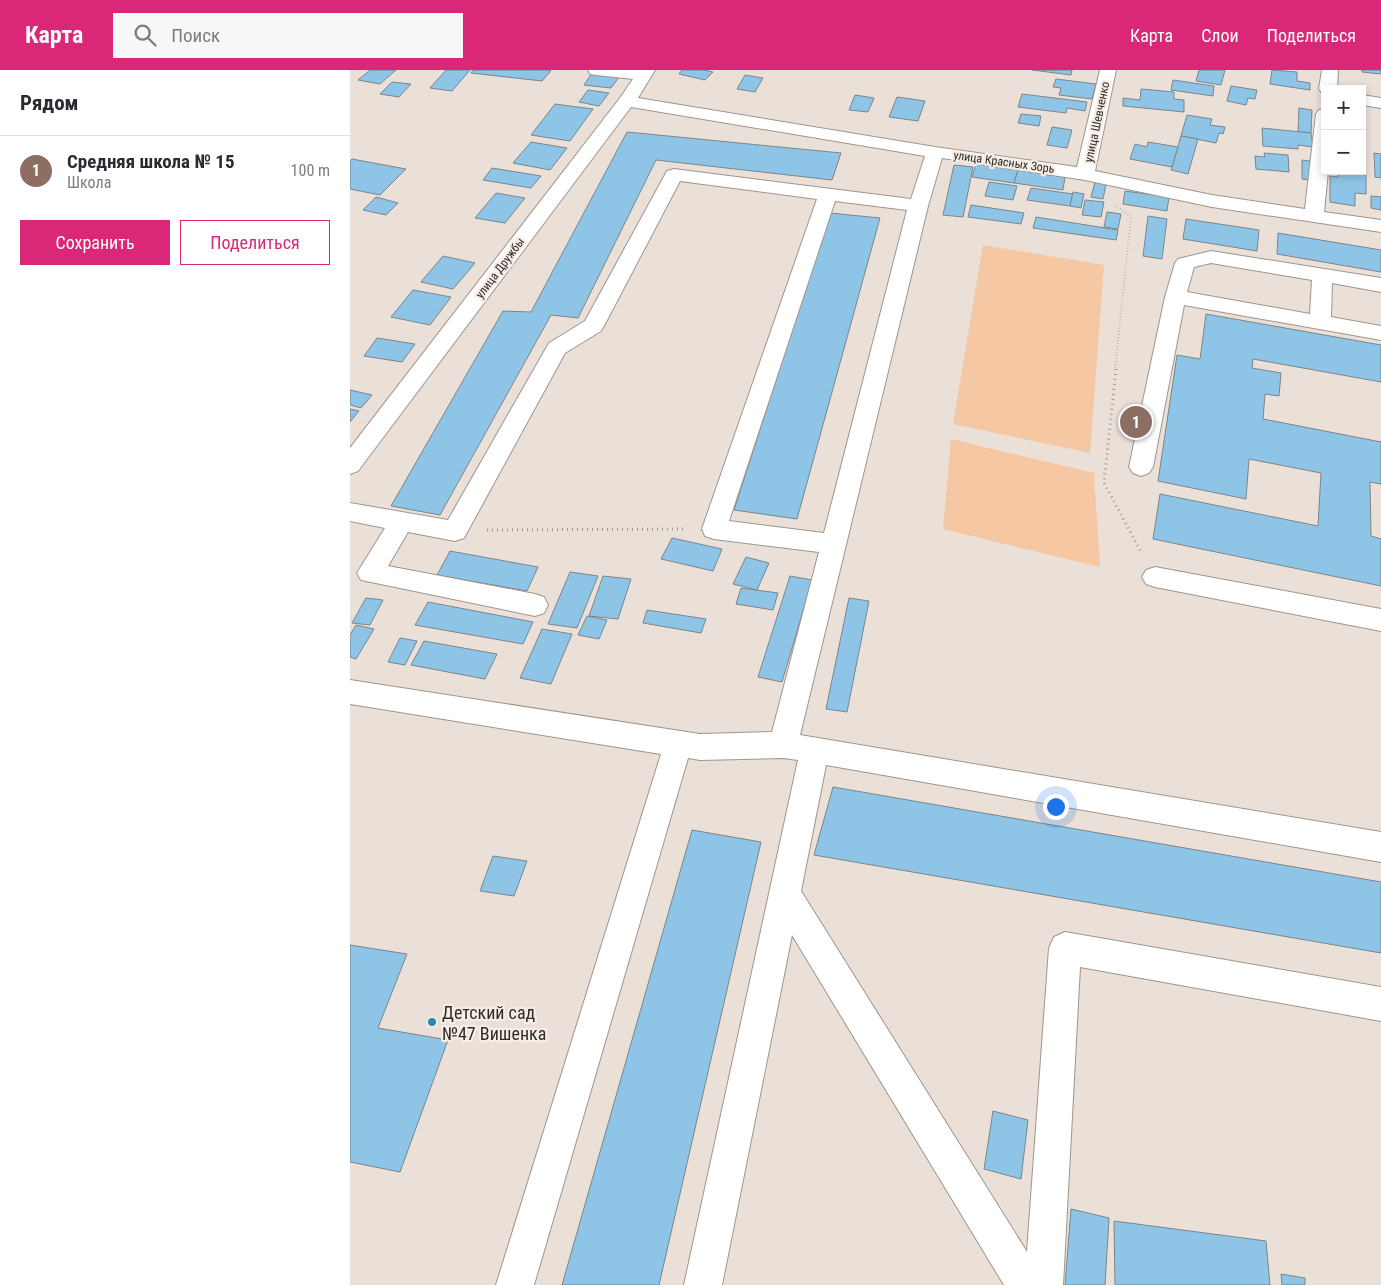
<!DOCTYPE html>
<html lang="ru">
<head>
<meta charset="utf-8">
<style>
  body { margin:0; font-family:"Roboto Condensed",sans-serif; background:#f7f7f7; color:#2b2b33 }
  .controls { position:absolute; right:15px; top:15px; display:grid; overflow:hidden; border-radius:0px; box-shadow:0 2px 8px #0003 }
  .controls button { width:45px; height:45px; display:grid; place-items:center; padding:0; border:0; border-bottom:1px solid #e1e1e2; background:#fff; color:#2b2b33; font:25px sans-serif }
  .you { position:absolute; left:705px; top:736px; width:18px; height:18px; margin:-12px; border:4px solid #fff; border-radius:50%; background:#1a73e8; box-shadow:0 0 0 8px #1a73e833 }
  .badge { display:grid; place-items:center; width:32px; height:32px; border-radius:50%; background:#db2777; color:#fff; font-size:16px; font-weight:700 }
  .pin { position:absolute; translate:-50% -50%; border:2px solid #fff; box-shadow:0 1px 5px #0006 }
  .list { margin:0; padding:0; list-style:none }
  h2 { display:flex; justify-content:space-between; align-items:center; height:65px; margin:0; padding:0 20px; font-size:21px }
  h2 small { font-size:16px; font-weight:400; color:#7c7c81 }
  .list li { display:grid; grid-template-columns:32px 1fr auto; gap:15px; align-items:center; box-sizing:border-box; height:70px; padding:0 20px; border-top:1px solid #e1e1e2 }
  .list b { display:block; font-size:19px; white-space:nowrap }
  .list p { margin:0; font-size:16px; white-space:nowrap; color:#7c7c81 }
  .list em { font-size:16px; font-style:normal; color:#7c7c81 }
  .actions { display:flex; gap:10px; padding:15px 20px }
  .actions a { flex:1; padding:11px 0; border:1px solid #db2777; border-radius:0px; text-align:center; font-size:18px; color:#db2777 }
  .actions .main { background:#db2777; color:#fff }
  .icon { flex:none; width:28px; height:28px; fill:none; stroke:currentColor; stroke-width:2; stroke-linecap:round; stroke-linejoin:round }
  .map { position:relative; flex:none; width:1031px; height:1215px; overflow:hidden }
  header { display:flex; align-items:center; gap:30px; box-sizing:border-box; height:70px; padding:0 25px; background:#db2777; color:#fff }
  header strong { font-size:24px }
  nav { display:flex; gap:28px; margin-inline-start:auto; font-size:18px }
  .search { width:350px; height:45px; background:#f7f7f7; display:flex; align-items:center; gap:12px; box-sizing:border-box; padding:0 18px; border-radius:0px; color:#7c7c81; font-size:19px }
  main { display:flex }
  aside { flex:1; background:#fff }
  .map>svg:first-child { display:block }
  .green { fill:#f5c7a3 }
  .building { fill:#8ec5e7; stroke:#7b858b }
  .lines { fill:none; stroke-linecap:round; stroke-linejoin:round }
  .minor-casing { stroke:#9e958e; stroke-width:2 }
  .path-far1 { stroke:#a09993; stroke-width:2; stroke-dasharray:0.5 2.5; stroke-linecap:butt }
  .path { stroke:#a09993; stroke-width:3; stroke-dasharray:1 4; stroke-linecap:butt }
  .minor { fill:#fff; fill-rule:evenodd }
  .poi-dot { fill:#2f86b4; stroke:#f7ede6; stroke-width:2 }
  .labels { text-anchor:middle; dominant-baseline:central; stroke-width:4.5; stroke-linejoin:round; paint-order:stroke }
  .far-street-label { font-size:12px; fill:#2e2b28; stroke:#f7ede6 }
  .near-poi-label { font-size:18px; fill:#2e2b28; stroke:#f7ede6; text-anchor:start }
</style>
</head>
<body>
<header>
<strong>Карта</strong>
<div class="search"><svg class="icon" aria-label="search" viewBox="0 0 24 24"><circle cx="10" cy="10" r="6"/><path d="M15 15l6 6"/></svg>Поиск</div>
<nav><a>Карта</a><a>Слои</a><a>Поделиться</a></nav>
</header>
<main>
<aside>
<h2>Рядом<small></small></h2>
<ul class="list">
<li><span class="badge" style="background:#8d6e63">1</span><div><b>Средняя школа № 15</b><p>Школа</p></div><em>100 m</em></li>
</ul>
<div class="actions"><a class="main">Сохранить</a><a>Поделиться</a></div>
</aside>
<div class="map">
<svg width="1031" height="1215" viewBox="0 0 1031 1215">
  <rect width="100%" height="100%" fill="#eae0d8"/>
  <g class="green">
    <polygon points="633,175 754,195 740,383 603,354"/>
    <polygon points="601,369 744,403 750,497 593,459"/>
  </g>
  <g class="building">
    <polygon points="20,0 46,0 30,14 8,10"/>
    <polygon points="96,0 120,0 102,21 80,18"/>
    <polygon points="123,0 196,0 201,1 192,11 121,3"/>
    <polygon points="332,0 354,0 363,2 355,10 329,4"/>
    <polygon points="682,0 722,0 721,5"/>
    <polygon points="849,0 875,0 871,15 846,11"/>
    <polygon points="922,0 947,2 947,11 960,13 960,20 920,14"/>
    <polygon points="1012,0 1031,0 1031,4 1012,2"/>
    <polygon points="242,3 269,7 261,18 234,15"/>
    <polygon points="395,5 413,8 405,22 387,19"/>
    <polygon points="706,9 746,14 742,29 709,25 711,18 703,17"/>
    <polygon points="823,10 864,16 863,26 821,20"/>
    <polygon points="42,12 61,14 49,27 30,24"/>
    <polygon points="881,16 907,20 905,29 898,28 896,35 877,31"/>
    <polygon points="791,19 824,22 824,29 834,30 834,42 773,36 773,28 790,30"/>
    <polygon points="238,20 259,23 249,36 229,32"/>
    <polygon points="672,24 737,32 735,41 717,38 716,43 668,37"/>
    <polygon points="505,25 524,28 518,42 499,40"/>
    <polygon points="547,27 575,31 568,51 539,47"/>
    <polygon points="205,34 243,39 220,71 181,65"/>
    <polygon points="949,38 962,40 961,63 948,62"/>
    <polygon points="671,44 691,46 689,56 668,53"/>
    <polygon points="837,45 862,49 860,55 875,57 873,64 869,63 866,73 831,66"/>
    <polygon points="702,57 722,60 717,78 697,75"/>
    <polygon points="912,58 961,63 963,77 948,75 948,79 913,76"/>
    <polygon points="277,62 491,83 482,110 306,90 228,248 201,245 90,445 41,436 153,241 181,242"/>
    <polygon points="831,66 848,69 838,104 821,100"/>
    <polygon points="181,72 217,78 200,100 163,93"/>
    <polygon points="798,72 828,77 822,97 780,89 785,74 797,77"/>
    <polygon points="914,83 938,85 939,102 906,99 905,86 915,87"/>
    <polygon points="1024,83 1031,84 1031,108 1025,107"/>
    <polygon points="2,89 56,99 30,125 0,119 0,91"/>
    <polygon points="952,90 966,92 966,111 952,109"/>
    <polygon points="626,94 668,100 664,113 622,107"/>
    <polygon points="604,95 623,97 613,147 593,145"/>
    <polygon points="142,98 191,106 181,118 133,110"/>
    <polygon points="668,100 715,107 713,120 664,113"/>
    <polygon points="988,101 1016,105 1016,124 1005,123 1005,136 980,132 980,106 988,107"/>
    <polygon points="639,112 667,116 663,130 635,126"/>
    <polygon points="745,112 756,114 753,129 741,127"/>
    <polygon points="681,118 723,124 720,136 677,130"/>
    <polygon points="775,121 819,127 817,141 773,134"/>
    <polygon points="723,122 734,124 731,138 720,136"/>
    <polygon points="146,123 175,128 155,153 125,148"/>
    <polygon points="1021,126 1031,127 1031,140 1021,138"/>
    <polygon points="26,127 48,133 36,145 13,140"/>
    <polygon points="735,130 754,132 751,147 732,145"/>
    <polygon points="621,135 674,143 671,154 618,147"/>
    <polygon points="757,142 771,144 768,159 754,157"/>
    <polygon points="480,143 530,148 447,449 384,440"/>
    <polygon points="798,146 817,149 812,189 793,186"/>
    <polygon points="686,147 768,160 766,170 683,158"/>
    <polygon points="836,149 909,160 907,181 833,169"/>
    <polygon points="928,163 1031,180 1031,202 927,184"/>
    <polygon points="93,186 125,193 103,219 71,212"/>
    <polygon points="63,220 101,227 80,255 41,247"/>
    <polygon points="856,244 1031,275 1031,312 903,289 902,298 931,303 929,326 915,324 913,349 1031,372 1031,414 1020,412 1021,466 1031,469 1031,516 803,469 810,424 968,456 971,403 899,389 896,429 808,411 827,285 850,289"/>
    <polygon points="27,268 65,274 52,292 14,286"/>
    <polygon points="0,320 22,325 11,338 0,335"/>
    <polygon points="0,339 9,341 0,352"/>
    <polygon points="322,468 372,479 363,501 311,489"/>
    <polygon points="100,481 188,497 177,521 87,505"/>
    <polygon points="396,487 419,493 407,520 383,514"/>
    <polygon points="220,502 248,506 227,558 198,554"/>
    <polygon points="253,506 281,509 268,549 239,546"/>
    <polygon points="440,506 462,510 432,612 408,607"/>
    <polygon points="391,518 428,523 423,540 386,534"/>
    <polygon points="16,528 33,530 20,555 2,553"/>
    <polygon points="499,528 519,531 497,642 476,639"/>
    <polygon points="78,532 183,552 173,574 65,555"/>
    <polygon points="297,540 356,549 351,563 293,553"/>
    <polygon points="237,546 257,550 249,569 228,565"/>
    <polygon points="6,555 24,559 6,589 0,587 0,565"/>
    <polygon points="192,559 222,564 201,614 170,608"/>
    <polygon points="50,568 67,571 55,595 38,592"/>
    <polygon points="74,571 147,584 135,609 61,595"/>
    <polygon points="483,717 1031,812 1031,883 464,785"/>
    <polygon points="342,760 411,772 309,1215 212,1215"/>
    <polygon points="143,786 177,791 164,826 130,821"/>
    <polygon points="0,875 57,884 28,958 98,970 50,1102 0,1092"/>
    <polygon points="643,1041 678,1050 671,1109 634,1099"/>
    <polygon points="721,1139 759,1148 755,1215 715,1215"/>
    <polygon points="764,1151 916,1171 920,1215 765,1215"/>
    <polygon points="931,1204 955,1208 955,1215 932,1215"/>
  </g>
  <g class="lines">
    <defs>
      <g id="minor">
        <path d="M238 0H305L288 28 585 77 727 97 750 0H766L745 101 862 125 955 139 966 44 969 40 975 39V101H978L974 142 1031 150V162L862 137 735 110 592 88 578 136 450 665 1031 762V792L476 695 451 821 677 1182 699 878 704 867 715 862 1031 917V951L730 897 713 1215H654L442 865 372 1215H334L448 690 433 688 350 690 338 688 184 1215H146L311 684 0 634V610L350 664 422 662 469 482 364 469 355 466 352 459 467 129 330 111 254 256 251 261 215 283 114 468 105 471 58 462 38 496 185 524 194 527 198 535 194 543 185 546 11 510 7 503 35 458 0 451V433L98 450 199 273 235 251 317 101 324 99 561 129 575 86 281 37 8 401 0 404V378L270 28 283 9 246 5 240 4ZM485 131 557 140 474 463 379 451Z"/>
        <polygon points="972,0 988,0 987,19 975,19 975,23 972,23 969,19"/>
        <polygon points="1012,25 1031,28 1031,38 1012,35"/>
        <path d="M861 181 1031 208V222L982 213 981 247 1031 256V270L834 235 803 397 799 403 791 406 783 403 779 397 815 227 825 193 828 189ZM861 193 962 210 960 244 837 222 844 197Z"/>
        <polygon points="805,497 1031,539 1031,561 805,517 796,514 792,507 796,500"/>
      </g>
    </defs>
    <use href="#minor" class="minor-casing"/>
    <polyline class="path-far1" points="765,136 781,146 765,300"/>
    <g class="path">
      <polyline points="766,299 754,413 791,482"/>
      <polyline points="137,460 336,459"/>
    </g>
    <use href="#minor" class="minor"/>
  </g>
  <circle class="poi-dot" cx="82" cy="952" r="5"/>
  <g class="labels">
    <g class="far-street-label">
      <text transform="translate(747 52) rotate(-78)">улица Шевченко</text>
      <text transform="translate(654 92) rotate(8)">улица Красных Зорь</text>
      <text transform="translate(150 198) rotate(-53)">улица Дружбы</text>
    </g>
    <g class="near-poi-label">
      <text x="92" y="942">Детский сад<tspan x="92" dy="21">№47 Вишенка</tspan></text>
    </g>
  </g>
</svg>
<div class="controls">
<button>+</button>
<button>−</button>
</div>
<div class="you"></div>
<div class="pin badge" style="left:786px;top:352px;background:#8d6e63">1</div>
</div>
</main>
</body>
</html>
